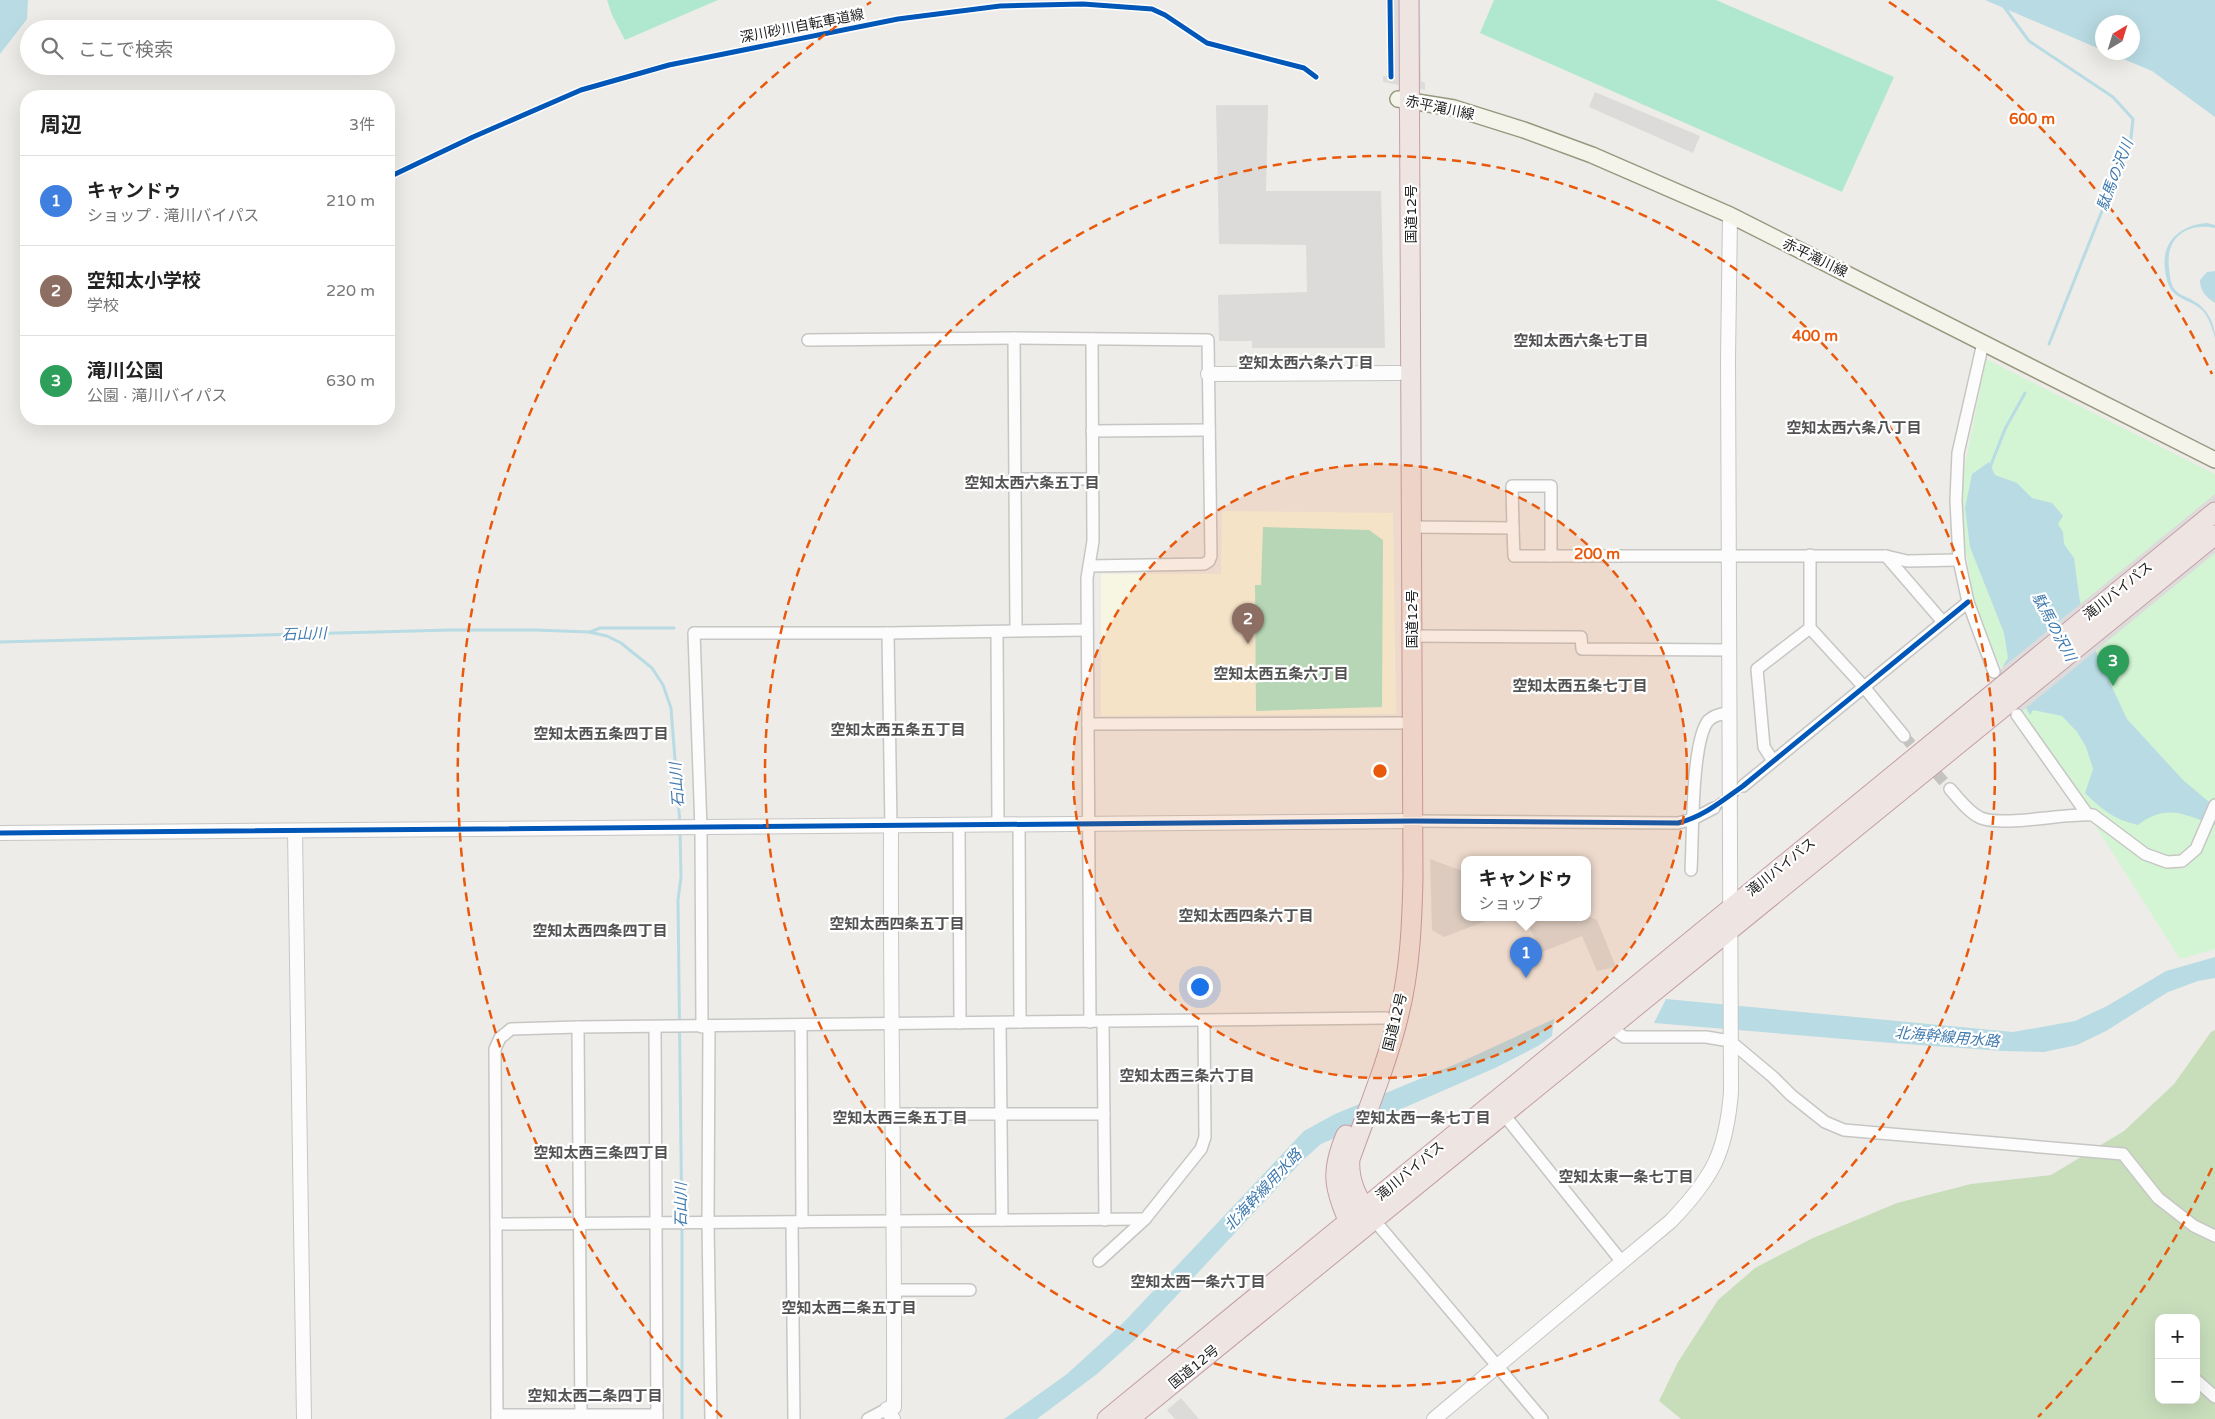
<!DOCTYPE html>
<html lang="ja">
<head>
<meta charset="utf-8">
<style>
  body { margin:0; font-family:"Varela Round","Noto Sans JP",sans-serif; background:#f2f2f2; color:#222 }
  .controls { position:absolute; right:15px; bottom:15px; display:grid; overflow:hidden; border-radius:10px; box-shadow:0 5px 20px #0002 }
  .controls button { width:45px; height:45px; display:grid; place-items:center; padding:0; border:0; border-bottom:1px solid #e0e0e0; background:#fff; color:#222; font:25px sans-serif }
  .compass { position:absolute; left:2095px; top:15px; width:45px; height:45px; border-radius:50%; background:#fff; box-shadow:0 5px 20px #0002; rotate:38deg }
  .you { position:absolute; left:1199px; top:986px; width:18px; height:18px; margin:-12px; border:4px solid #fff; border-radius:50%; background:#1a73e8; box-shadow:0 0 0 8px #1a73e833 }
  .badge { display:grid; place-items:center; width:32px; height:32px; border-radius:50%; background:#d93025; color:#fff; font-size:16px; font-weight:700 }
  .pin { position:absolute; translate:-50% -41px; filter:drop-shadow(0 1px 2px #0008) }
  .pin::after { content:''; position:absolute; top:26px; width:18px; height:15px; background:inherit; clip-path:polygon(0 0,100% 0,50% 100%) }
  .popup { position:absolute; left:1461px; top:856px; width:130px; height:65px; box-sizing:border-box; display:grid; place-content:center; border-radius:10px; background:#fff; filter:drop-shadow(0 1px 4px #0005); font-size:16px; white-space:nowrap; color:#767676 }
  .popup b { font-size:19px; color:#222 }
  .popup::after { content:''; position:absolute; left:50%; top:100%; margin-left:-10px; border:10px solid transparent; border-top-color:#fff }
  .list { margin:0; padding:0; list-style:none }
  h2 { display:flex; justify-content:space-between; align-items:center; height:65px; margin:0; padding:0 20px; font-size:21px }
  h2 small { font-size:16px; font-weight:400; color:#767676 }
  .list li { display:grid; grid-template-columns:32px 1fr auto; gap:15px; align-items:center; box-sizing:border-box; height:90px; padding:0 20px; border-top:1px solid #e0e0e0 }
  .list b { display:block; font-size:19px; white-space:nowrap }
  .list p { margin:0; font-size:16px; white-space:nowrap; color:#767676 }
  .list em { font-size:16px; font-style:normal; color:#767676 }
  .icon { flex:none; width:28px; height:28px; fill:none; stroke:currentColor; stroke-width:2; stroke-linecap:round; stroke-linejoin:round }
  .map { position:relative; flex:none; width:2215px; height:1419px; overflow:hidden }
  .search { position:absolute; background:#fff; box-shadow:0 5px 20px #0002; left:20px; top:20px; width:375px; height:55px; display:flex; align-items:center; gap:12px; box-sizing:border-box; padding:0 18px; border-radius:28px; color:#767676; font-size:19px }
  .panel { position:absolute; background:#fff; box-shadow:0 5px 20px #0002; left:20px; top:90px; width:375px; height:335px; border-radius:20px }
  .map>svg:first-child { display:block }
  .education { fill:#f7f6e3 }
  .religious { fill:#dcdbd9 }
  .forest { fill:#c8debb; fill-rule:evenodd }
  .park { fill:#d4f5d4 }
  .pitch { fill:#b0e8cf }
  .water { fill:#b9dbe3 }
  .pier { fill:#dddcdb }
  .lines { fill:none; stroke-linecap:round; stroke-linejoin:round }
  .stream { stroke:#b9dbe3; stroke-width:3 }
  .minor-tunnel { stroke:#c5c3c0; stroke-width:11; stroke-dasharray:11 5.5; stroke-linecap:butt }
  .minor-casing { stroke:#c6c6c4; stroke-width:14 }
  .tertiary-casing { stroke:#c6c6c4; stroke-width:16 }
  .secondary-casing { stroke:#97987e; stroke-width:18 }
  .trunk-casing { stroke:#c59da9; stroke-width:21 }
  .minor { stroke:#fcfcfc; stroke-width:11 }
  .tertiary { stroke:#fcfcfc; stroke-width:14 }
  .secondary { stroke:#f4f4eb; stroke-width:15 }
  .trunk { stroke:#eee5e2; stroke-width:19 }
  .cycleway-casing { stroke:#fff; stroke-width:8 }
  .cycleway { stroke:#0057b8; stroke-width:5 }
  .ring { fill:none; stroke:#e8590c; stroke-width:2.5; stroke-dasharray:9 6 }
  .labels { text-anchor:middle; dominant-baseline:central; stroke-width:4.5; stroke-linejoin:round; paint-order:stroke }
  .street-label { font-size:14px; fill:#1f1f1f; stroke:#fff }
  .water-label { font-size:15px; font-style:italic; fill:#417aae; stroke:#fff }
  .neighbourhood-label { font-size:15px; font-weight:bold; fill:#525252; stroke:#fff }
  .centre { fill:#e8590c; stroke:#fff; stroke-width:2.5 }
  .ring-label { font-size:15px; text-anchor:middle; font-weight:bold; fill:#e8590c; stroke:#fff; stroke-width:4.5; stroke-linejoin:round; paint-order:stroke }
</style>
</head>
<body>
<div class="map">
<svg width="2215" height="1419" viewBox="0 0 2215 1419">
  <rect width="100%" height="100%" fill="#eeece8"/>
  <polygon class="education" points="1222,511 1393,513 1396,714 1101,716 1101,574 1221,574"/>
  <g class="religious">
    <polygon points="1595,92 1700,136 1693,153 1589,107"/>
    <polygon points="1216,105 1268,105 1266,191 1381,191 1385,348 1252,348 1252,341 1219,341 1218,295 1307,292 1306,245 1219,244"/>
    <polygon points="1430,859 1465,872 1465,917 1496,917 1444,937 1432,930"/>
    <polygon points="1587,916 1597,920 1616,967 1597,971 1582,936 1542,952 1524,917"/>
    <polygon points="1181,1398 1199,1419 1175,1419 1167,1410"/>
  </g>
  <path class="forest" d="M2215 1030V1419H1681L1659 1401 1678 1362 1718 1300 1755 1268 1813 1238 1897 1203 1971 1184 2051 1175 2124 1131 2174 1084 2211 1032ZM2159 1318H2196V1400H2159Z"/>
  <polygon class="park" points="1986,359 2215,474 2215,949 2180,959 2026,716 1995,655 1973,595 1961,522 1964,470"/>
  <g class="pitch">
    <polygon points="607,0 718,0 625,40 612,15"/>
    <polygon points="1494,0 1716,0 1894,77 1842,192 1480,33"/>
    <polygon points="1263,527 1369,530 1383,540 1382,707 1256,711 1255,585 1261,585"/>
  </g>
  <g class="water">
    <polygon points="0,0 28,0 27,19 0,54"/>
    <polygon points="1985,0 2215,0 2215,117 2152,71 2109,53 2132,52 2132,22 2102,22 2102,50"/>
    <path d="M2207 223 2215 225V228C2187 222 2165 238 2169 268 2170 274 2170 281 2173 287 2177 294 2185 296 2192 300 2206 307 2215 322 2215 338 2212 328 2209 317 2202 310 2193 301 2177 300 2170 288 2167 283 2166 276 2165 270 2161 242 2180 225 2207 223Z"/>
    <path d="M2215 271V303C2206 297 2200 291 2200 280L2207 272Z"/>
    <path d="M1989 462 1995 475 2017 483 2032 498 2052 503 2063 516 2058 524 2063 532 2064 544 2074 558 2080 602 2098 657 2127 719 2183 780 2215 807V825C2184 815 2167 803 2138 825 2115 820 2101 809 2085 793L2093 769 2086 747 2077 732 2062 716 2033 710 2030 715 2003 666 2008 658 2004 633 1970 547 1965 508 1972 474Z"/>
    <polygon points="2215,957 2215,978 2198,981 2168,992 2106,1031 2077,1045 2044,1052 2003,1051 1892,1043 1654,1023 1666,999 2013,1032 2075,1021 2107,1006 2166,971"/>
    <polygon points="1554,1019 1552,1036 1538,1046 1495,1068 1321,1144 1303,1160 1139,1336 1097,1374 1037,1419 1004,1419 1067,1374 1124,1322 1304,1131 1335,1114 1463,1061"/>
  </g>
  <g class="pier">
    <polygon points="1387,0 1420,0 1421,81 1425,83 1425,90 1383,82 1383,76 1387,76"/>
    <polygon points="2215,494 2215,553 2021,712 1991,677"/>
  </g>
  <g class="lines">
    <g class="stream">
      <polyline points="1999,0 2029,41 2113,97 2133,119 2131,138 2049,344"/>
      <polyline points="1989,470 2005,429 2025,393"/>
      <polyline points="590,632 600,628 674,628"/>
      <polyline points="0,642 450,630 535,630 589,632 607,636 621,643 652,668 663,685 671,708 680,824"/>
      <polyline points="680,830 681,877 678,900 682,1235 682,1419"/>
    </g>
    <g class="minor-tunnel">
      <polyline points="1904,736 1950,789"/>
      <polyline points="1714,808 1743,786"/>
    </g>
    <defs>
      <g id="minor">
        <polyline points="1014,338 1016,630"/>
        <polyline points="808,340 1014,338 1208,340 1211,556 1209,561 1204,564 1090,566"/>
        <polyline points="1983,343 1958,453 1956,500 1959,560 1968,602 1994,672"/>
        <polyline points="1092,431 1209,430"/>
        <polyline points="1015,479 1092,479"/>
        <polyline points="1412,527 1513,528 1514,556 1886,556 1943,622"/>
        <polyline points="1513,528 1512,486 1551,486 1551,556"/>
        <polyline points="1810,555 1810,628 1864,687 1904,736"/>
        <polyline points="1886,556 1907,561 1959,560"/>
        <polyline points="997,632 998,825"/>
        <polyline points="888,633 891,827"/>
        <polyline points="1412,636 1581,637 1582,649 1729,650"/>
        <polyline points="2017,715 2087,814"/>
        <polyline points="1088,724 1401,723"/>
        <polyline points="1773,761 1764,747 1757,669 1810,628"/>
        <polyline points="1743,786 1968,602"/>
        <path d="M1950 789C1959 799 1969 813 1981 818 2004 827 2065 813 2093 815L2145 854 2167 862 2182 861 2196 849 2215 805"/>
        <polyline points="1414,821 1678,823 1693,819 1714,808"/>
        <polyline points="1019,825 1020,1022"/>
        <polyline points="959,826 960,1023"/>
        <path d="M1691 870C1693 839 1691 743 1708 721 1714 715 1721 714 1729 713"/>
        <polyline points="1090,1022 1087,578 1093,541 1092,339"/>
        <polyline points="1103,1022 1105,1220"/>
        <polyline points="1000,1023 1002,1220"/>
        <polyline points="801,1025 802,1222"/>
        <polyline points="709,1026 708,1223 711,1419"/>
        <polyline points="578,1027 581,1419"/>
        <polyline points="655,1027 657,1419"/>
        <polyline points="702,1027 701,829 694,633 888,633 1087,630"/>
        <polyline points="1611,1027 1624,1037 1706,1037 1730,1041 1773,1077 1791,1095 1825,1122 1844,1130 2123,1154 2158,1198 2194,1226 2215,1236"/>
        <polyline points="1501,1111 1622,1262"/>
        <polyline points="892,1114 1104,1114"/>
        <polyline points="1375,1221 1542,1419"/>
        <polyline points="792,1223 794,1419"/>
        <polyline points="496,1224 1145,1219"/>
        <polyline points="1099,1261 1145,1219 1201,1149 1205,1137 1204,1021"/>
        <polyline points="894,1290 970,1290"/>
        <polyline points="2196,1380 2215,1397"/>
        <polyline points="497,1415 657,1415"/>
        <polyline points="497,1419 495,1049 500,1038 511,1029 578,1027 1386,1018"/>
        <polyline points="868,1419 887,1409"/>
      </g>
      <g id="tertiary">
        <polyline points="1208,374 1399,373"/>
        <path d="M891 827C890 1020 895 1213 894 1407L887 1409 893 1419"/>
        <polyline points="295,831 304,1419"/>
        <polyline points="0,833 1414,821"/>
        <path d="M1434 1419 1671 1221C1713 1177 1726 1153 1731 1092L1728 360 1730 215"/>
      </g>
      <polyline id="secondary" points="1398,99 1454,108 1524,130 1592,155 1730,215 2215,460"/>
      <g id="trunk">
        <path d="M1346 1135C1331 1170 1333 1187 1349 1222"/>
        <path d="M1372 1218C1358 1201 1348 1181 1350 1159 1367 1111 1387 1064 1399 1014 1410 970 1412 923 1413 878L1409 0"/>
        <polyline points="1107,1419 2215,512"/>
        <path d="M1129 1419C1493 1126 1853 829 2215 535"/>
      </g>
    </defs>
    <use href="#minor" class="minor-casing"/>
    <use href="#tertiary" class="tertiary-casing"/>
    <use href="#secondary" class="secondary-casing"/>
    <use href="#trunk" class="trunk-casing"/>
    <use href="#minor" class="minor"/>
    <use href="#tertiary" class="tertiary"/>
    <use href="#secondary" class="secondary"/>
    <use href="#trunk" class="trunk"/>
    <defs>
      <g id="cycleway">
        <polyline points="1390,0 1391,77"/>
        <polyline points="389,177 473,137 581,90 669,65 898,19 1000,6 1083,4 1152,9 1165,15 1207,43 1304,68 1316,77"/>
        <path d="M0 833 1414 821 1678 823C1703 817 1722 801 1743 786L1968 602"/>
      </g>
    </defs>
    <use href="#cycleway" class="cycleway-casing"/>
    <use href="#cycleway" class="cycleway"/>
  </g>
  <circle cx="1380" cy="771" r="307" fill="#e8590c" fill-opacity=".12"/>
  <g class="ring">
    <circle cx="1380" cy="771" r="307"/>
    <circle cx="1380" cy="771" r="615"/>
    <path d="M2212 1168A922 922 0 0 1 2038 1417M722 1417A922 922 0 0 1 871 2M1889 2A922 922 0 0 1 2212 374"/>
  </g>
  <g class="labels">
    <g class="street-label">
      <text transform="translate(802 26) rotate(-11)">深川砂川自転車道線</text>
      <text transform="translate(1440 108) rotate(12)">赤平滝川線</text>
      <text transform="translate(1411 214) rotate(-90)">国道12号</text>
      <text transform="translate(1815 258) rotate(26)">赤平滝川線</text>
      <text transform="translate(2118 591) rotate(-39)">滝川バイパス</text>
      <text transform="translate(1412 619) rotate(-90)">国道12号</text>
      <text transform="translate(1781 867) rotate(-39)">滝川バイパス</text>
      <text transform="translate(1395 1022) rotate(-76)">国道12号</text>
      <text transform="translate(1410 1171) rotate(-40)">滝川バイパス</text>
      <text transform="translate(1194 1367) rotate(-39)">国道12号</text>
    </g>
    <g class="water-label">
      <text transform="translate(2115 175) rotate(-69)">駄馬の沢川</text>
      <text transform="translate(2054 627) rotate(62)">駄馬の沢川</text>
      <text transform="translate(304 634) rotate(-2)">石山川</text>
      <text transform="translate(677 785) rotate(-94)">石山川</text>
      <text transform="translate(1947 1037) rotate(5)">北海幹線用水路</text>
      <text transform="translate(1263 1190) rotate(-47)">北海幹線用水路</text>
      <text transform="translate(681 1205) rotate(-90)">石山川</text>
    </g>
    <g class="neighbourhood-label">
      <text x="1581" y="341">空知太西六条七丁目</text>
      <text x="1306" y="363">空知太西六条六丁目</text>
      <text x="1854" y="428">空知太西六条八丁目</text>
      <text x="1032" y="483">空知太西六条五丁目</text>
      <text x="1281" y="674">空知太西五条六丁目</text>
      <text x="1580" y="686">空知太西五条七丁目</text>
      <text x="898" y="730">空知太西五条五丁目</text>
      <text x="601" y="734">空知太西五条四丁目</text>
      <text x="1246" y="916">空知太西四条六丁目</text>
      <text x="897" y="924">空知太西四条五丁目</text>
      <text x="600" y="931">空知太西四条四丁目</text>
      <text x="1187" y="1076">空知太西三条六丁目</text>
      <text x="900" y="1118">空知太西三条五丁目</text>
      <text x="1423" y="1118">空知太西一条七丁目</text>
      <text x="601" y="1153">空知太西三条四丁目</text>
      <text x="1626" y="1177">空知太東一条七丁目</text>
      <text x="1198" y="1282">空知太西一条六丁目</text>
      <text x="849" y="1308">空知太西二条五丁目</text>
      <text x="595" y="1396">空知太西二条四丁目</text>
    </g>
  </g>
  <circle cx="1380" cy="771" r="8" class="centre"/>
  <g class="ring-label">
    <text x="2032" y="124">600 m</text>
    <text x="1815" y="341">400 m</text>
    <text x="1597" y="559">200 m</text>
  </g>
</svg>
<div class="controls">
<button>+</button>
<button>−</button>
</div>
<svg class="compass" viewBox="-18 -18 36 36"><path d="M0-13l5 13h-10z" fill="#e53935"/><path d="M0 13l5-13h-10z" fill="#767676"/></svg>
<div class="you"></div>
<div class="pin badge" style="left:1526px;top:978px;background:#3f7fe0">1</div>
<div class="popup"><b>キャンドゥ</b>ショップ</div>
<div class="pin badge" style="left:1248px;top:644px;background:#8d6e63">2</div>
<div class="pin badge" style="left:2113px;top:686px;background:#2e9e5b">3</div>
<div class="search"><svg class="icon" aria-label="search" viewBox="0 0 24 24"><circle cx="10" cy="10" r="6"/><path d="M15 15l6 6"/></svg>ここで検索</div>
<section class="panel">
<h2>周辺<small>3件</small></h2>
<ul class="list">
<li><span class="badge" style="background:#3f7fe0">1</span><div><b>キャンドゥ</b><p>ショップ · 滝川バイパス</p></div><em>210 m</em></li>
<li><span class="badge" style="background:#8d6e63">2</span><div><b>空知太小学校</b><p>学校</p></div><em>220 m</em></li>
<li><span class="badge" style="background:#2e9e5b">3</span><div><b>滝川公園</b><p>公園 · 滝川バイパス</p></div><em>630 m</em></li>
</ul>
</section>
</div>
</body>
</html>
